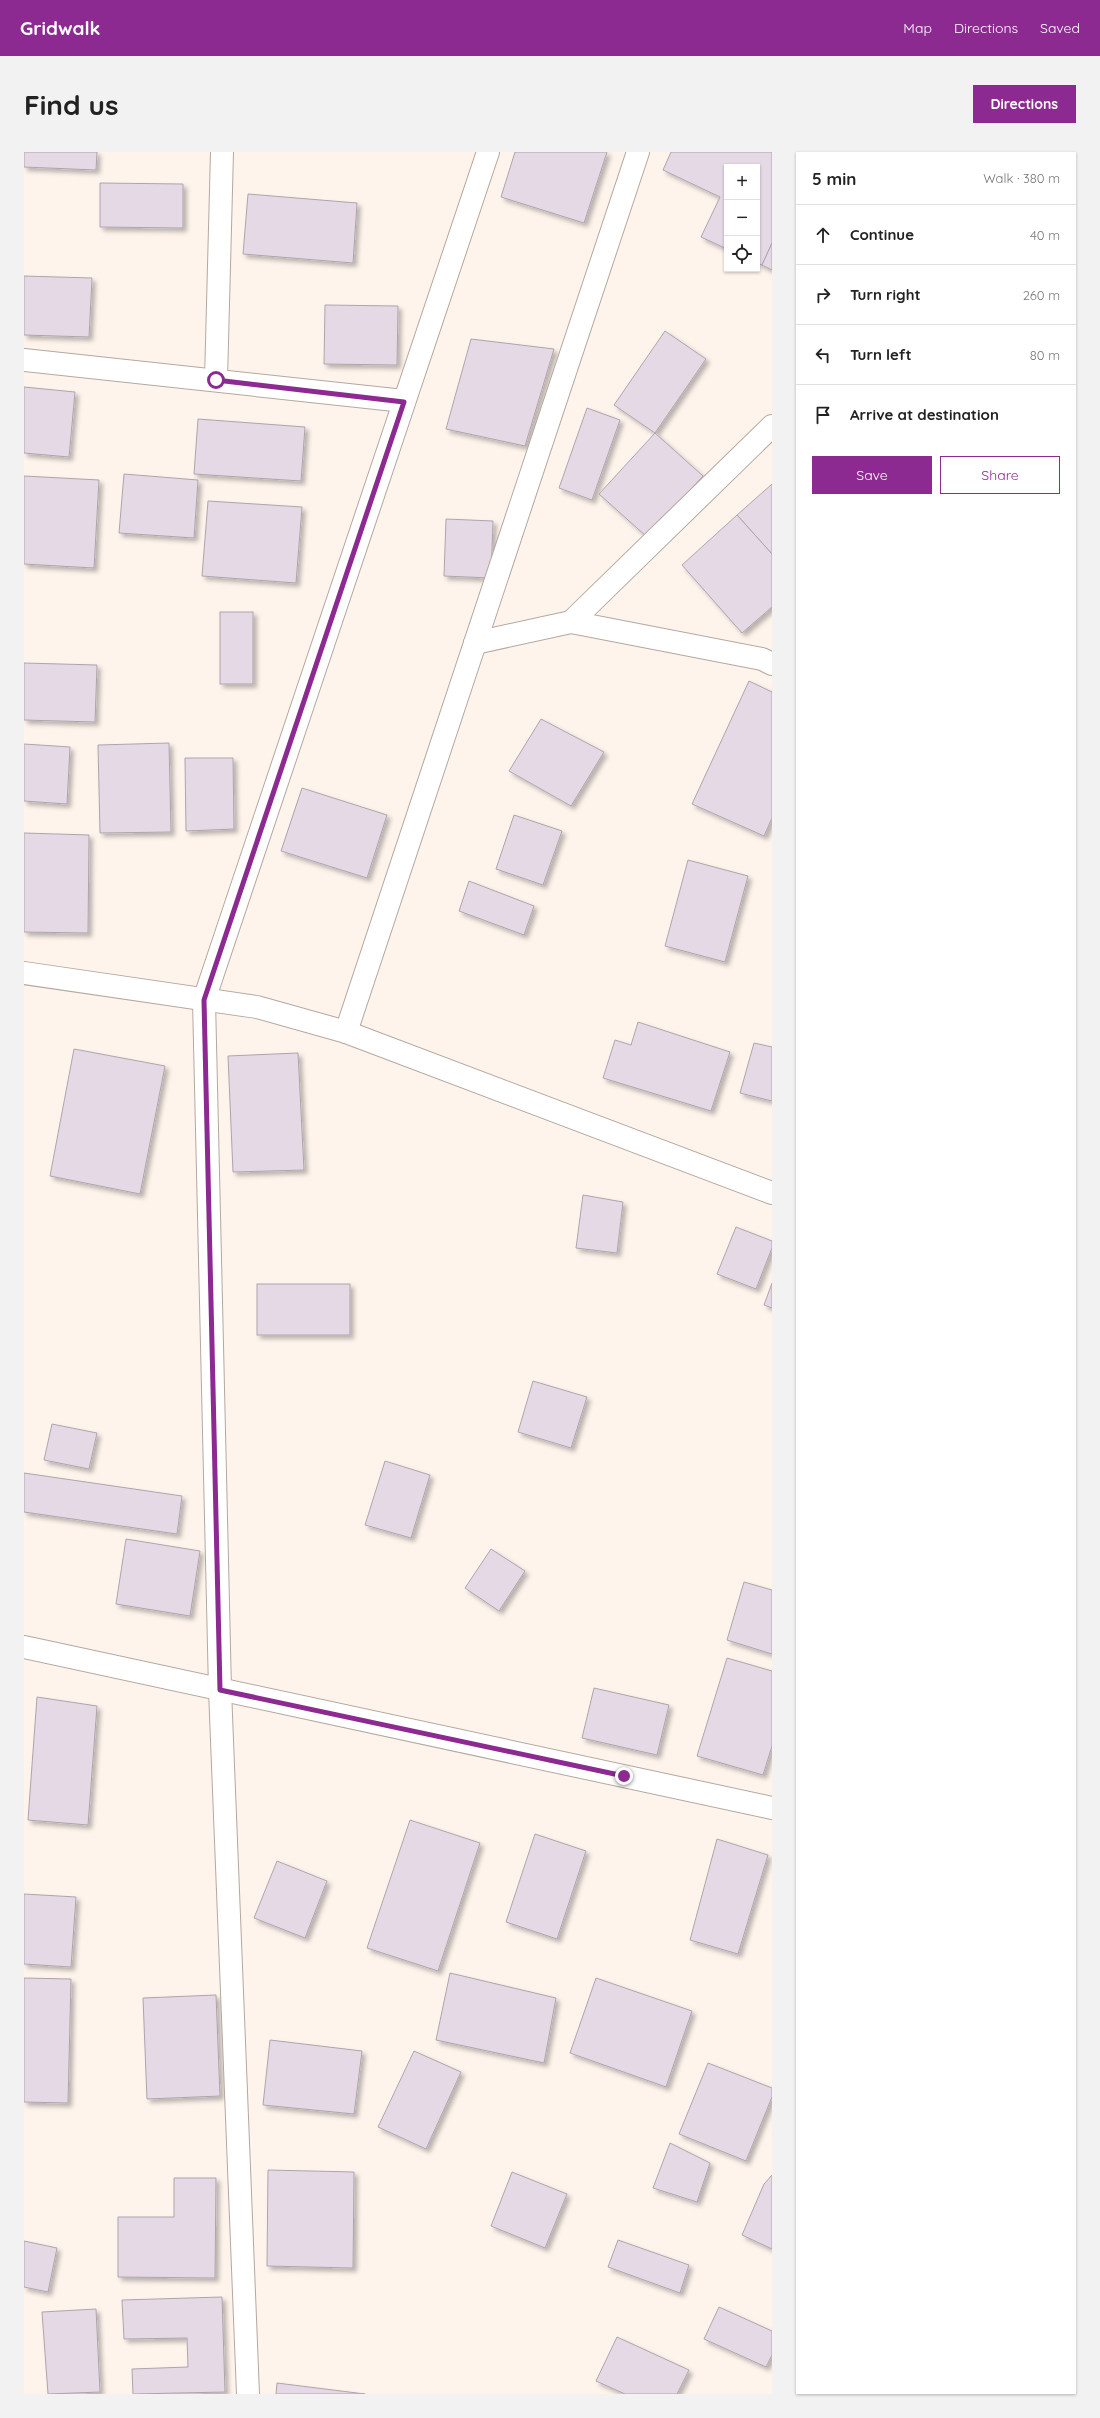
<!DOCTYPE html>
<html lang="en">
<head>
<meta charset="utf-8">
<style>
  body { margin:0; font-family:Quicksand,sans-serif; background:#f2f2f2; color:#222 }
  .controls { position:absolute; right:12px; top:12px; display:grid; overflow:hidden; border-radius:0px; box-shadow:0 1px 3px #0004 }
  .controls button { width:36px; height:36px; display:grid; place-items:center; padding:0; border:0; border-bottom:1px solid #e0e0e0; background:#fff; color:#222; font:20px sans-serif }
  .stop { position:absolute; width:12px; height:12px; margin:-9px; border:3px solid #8c2a91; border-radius:50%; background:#fff }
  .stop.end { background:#8c2a91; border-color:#fff; box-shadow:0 1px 4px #0008 }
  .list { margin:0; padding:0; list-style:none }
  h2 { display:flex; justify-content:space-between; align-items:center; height:52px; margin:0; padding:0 16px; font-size:17px }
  h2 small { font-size:13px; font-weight:400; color:#767676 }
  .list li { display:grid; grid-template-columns:26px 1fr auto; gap:12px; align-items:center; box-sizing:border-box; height:60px; padding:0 16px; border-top:1px solid #e0e0e0 }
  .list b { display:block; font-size:15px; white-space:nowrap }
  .list em { font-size:13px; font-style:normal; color:#767676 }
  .actions { display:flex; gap:8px; padding:12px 16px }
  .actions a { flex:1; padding:9px 0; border:1px solid #8c2a91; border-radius:0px; text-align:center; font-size:14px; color:#8c2a91 }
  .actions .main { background:#8c2a91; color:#fff }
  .icon { flex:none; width:22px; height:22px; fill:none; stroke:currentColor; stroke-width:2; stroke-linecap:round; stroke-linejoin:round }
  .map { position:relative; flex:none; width:748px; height:2242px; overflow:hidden; border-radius:0px }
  header { display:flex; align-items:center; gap:24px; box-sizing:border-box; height:56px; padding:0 20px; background:#8c2a91; color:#fff }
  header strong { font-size:19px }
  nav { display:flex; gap:22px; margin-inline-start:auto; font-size:14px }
  .intro { display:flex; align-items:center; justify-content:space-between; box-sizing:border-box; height:96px; padding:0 24px }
  h1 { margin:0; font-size:28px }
  .button { padding:10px 18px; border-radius:0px; background:#8c2a91; color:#fff; font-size:14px; font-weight:700 }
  main { display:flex; gap:24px; padding:0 24px }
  aside { flex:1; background:#fff; border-radius:0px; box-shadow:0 1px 3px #0004 }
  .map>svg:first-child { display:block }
  .building { fill:#e4d9e4; stroke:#afa4ae; filter:url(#shadow) }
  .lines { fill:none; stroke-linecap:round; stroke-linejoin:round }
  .street-casing { stroke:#b4a89f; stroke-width:24 }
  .street { stroke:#fff; stroke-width:22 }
  .route { stroke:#8c2a91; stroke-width:5 }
</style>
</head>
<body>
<header>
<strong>Gridwalk</strong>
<nav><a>Map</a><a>Directions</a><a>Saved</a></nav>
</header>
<div class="intro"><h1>Find us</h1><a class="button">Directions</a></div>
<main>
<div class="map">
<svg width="748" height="2242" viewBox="0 0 748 2242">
  <defs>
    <filter id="shadow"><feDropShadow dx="3.5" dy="3.5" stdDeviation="2" flood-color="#0004"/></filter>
  </defs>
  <rect width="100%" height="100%" fill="#fef4ec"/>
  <g class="building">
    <polygon points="0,0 73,0 72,18 0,15"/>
    <polygon points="491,0 583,0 560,71 477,45"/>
    <polygon points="647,0 748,0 748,91 738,113 733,111 733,15 703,15 703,97 677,85 696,45 639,18"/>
    <polygon points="76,31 159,32 159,76 76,75"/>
    <polygon points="224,42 333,51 329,111 219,102"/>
    <polygon points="748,91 748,118 738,113"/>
    <polygon points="0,124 68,126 65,185 0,183"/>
    <polygon points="301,153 374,154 373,213 300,212"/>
    <polygon points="641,179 682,207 631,281 590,253"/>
    <polygon points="447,187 530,197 501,294 422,277"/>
    <polygon points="0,235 51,240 45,305 0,301"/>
    <polygon points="563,256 596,268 568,348 535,336"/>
    <polygon points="174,267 281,275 277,329 170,322"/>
    <polygon points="631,281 679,324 623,385 575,342"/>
    <polygon points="100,322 174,328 170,386 95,381"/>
    <polygon points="0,324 75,328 70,416 0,412"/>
    <polygon points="748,332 748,402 713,363"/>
    <polygon points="184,349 278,355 272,431 178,424"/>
    <polygon points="713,363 748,402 748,455 718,481 658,413"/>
    <polygon points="422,367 469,369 467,426 420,424"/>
    <rect x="196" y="460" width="33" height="72"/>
    <polygon points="0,511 73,513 71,570 0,568"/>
    <polygon points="725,529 748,540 748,666 740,684 668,652"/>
    <polygon points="517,567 580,600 547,654 485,619"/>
    <polygon points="145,591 147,680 76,681 74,593"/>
    <polygon points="0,592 46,595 43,652 0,649"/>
    <polygon points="161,606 209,606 210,677 162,679"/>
    <polygon points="278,636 363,663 343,726 257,699"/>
    <polygon points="490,663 538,679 519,733 472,717"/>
    <polygon points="0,681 65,683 64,781 0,780"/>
    <polygon points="664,708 724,724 701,810 641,794"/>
    <polygon points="445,729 510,754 500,783 435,759"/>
    <polygon points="614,870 706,900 687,959 579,926 591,888 607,893"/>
    <polygon points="730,891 748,895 748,949 716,941"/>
    <polygon points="50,897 141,914 116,1042 26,1024"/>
    <polygon points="274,901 280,1018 209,1020 204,904"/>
    <polygon points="559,1043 599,1050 593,1101 552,1096"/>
    <polygon points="712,1075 748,1089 748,1096 732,1137 693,1122"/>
    <polygon points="748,1131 748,1156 740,1153"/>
    <rect x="233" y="1132" width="93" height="51"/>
    <polygon points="509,1229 563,1245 547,1296 494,1280"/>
    <polygon points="28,1272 73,1281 65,1317 20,1308"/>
    <polygon points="361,1309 406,1323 387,1386 341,1373"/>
    <polygon points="0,1321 158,1344 153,1382 0,1360"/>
    <polygon points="102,1387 176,1399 166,1464 92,1452"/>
    <polygon points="467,1397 501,1419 475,1459 441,1436"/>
    <polygon points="720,1430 748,1438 748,1502 703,1488"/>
    <polygon points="703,1506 748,1519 748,1594 739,1623 673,1604"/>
    <polygon points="570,1536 645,1553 633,1603 558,1586"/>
    <polygon points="13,1545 73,1554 64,1673 4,1668"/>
    <polygon points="386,1668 456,1691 414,1819 343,1796"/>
    <polygon points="511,1682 562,1699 533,1787 482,1770"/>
    <polygon points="693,1687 744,1703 714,1802 666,1788"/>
    <polygon points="253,1709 303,1729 281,1786 230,1766"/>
    <polygon points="0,1742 52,1745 47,1815 0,1812"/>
    <polygon points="426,1821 532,1846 520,1911 412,1888"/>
    <polygon points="0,1826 47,1827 44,1951 0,1950"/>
    <polygon points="572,1826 668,1859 642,1935 546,1901"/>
    <polygon points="192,1843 196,1944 123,1947 119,1846"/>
    <polygon points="246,1888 338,1899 330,1962 239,1953"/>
    <polygon points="390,1899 437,1920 402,1997 354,1975"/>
    <polygon points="684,1911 748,1936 748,1945 722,2009 655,1982"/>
    <polygon points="646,1991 686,2011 673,2050 629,2036"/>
    <polygon points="244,2018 330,2020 329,2116 243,2114"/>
    <polygon points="488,2020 543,2042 521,2096 467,2074"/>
    <polygon points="748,2023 748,2097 718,2083 740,2032"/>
    <polygon points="150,2026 192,2026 191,2126 94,2125 94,2065 150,2065"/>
    <polygon points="594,2088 665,2113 656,2141 584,2115"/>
    <polygon points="0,2089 33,2096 24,2140 0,2135"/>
    <polygon points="198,2145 201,2240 109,2242 108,2217 164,2215 163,2186 100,2187 98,2148"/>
    <polygon points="695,2155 748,2179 748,2203 742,2215 680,2187"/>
    <polygon points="72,2157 76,2240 24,2242 18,2160"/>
    <polygon points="593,2185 665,2218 653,2242 601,2242 572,2229"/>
    <polygon points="253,2231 341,2242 252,2242"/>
  </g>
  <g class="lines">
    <defs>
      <g id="street">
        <polyline points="0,208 380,249"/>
        <polyline points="192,228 198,0"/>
        <polyline points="547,470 748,274"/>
        <polyline points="451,491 547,470 738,507 748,512"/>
        <polyline points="0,821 233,855 322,880 748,1041"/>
        <polyline points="322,880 614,0"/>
        <polyline points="0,1495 748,1656"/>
        <polyline points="224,2242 196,1538 180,848 464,0"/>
      </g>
    </defs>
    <use href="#street" class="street-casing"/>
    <use href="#street" class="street"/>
  </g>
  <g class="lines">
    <polyline class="route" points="192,228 380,250 180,848 196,1538 600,1624"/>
  </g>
</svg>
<div class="controls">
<button>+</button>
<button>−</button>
<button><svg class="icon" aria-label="locate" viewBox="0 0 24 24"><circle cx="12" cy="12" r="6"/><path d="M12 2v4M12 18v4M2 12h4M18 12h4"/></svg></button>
</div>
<div class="stop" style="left:192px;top:228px"></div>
<div class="stop end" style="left:600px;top:1624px"></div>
</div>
<aside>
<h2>5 min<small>Walk · 380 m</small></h2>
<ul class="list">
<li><svg class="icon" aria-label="ahead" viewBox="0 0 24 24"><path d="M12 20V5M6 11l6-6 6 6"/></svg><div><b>Continue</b></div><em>40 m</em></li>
<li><svg class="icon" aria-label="right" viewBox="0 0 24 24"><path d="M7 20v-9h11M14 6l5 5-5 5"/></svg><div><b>Turn right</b></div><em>260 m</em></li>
<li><svg class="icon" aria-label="left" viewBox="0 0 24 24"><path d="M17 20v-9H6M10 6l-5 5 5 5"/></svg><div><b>Turn left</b></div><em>80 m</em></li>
<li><svg class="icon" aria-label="arrive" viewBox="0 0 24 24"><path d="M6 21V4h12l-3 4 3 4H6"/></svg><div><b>Arrive at destination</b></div></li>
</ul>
<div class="actions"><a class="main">Save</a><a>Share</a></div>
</aside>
</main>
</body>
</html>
